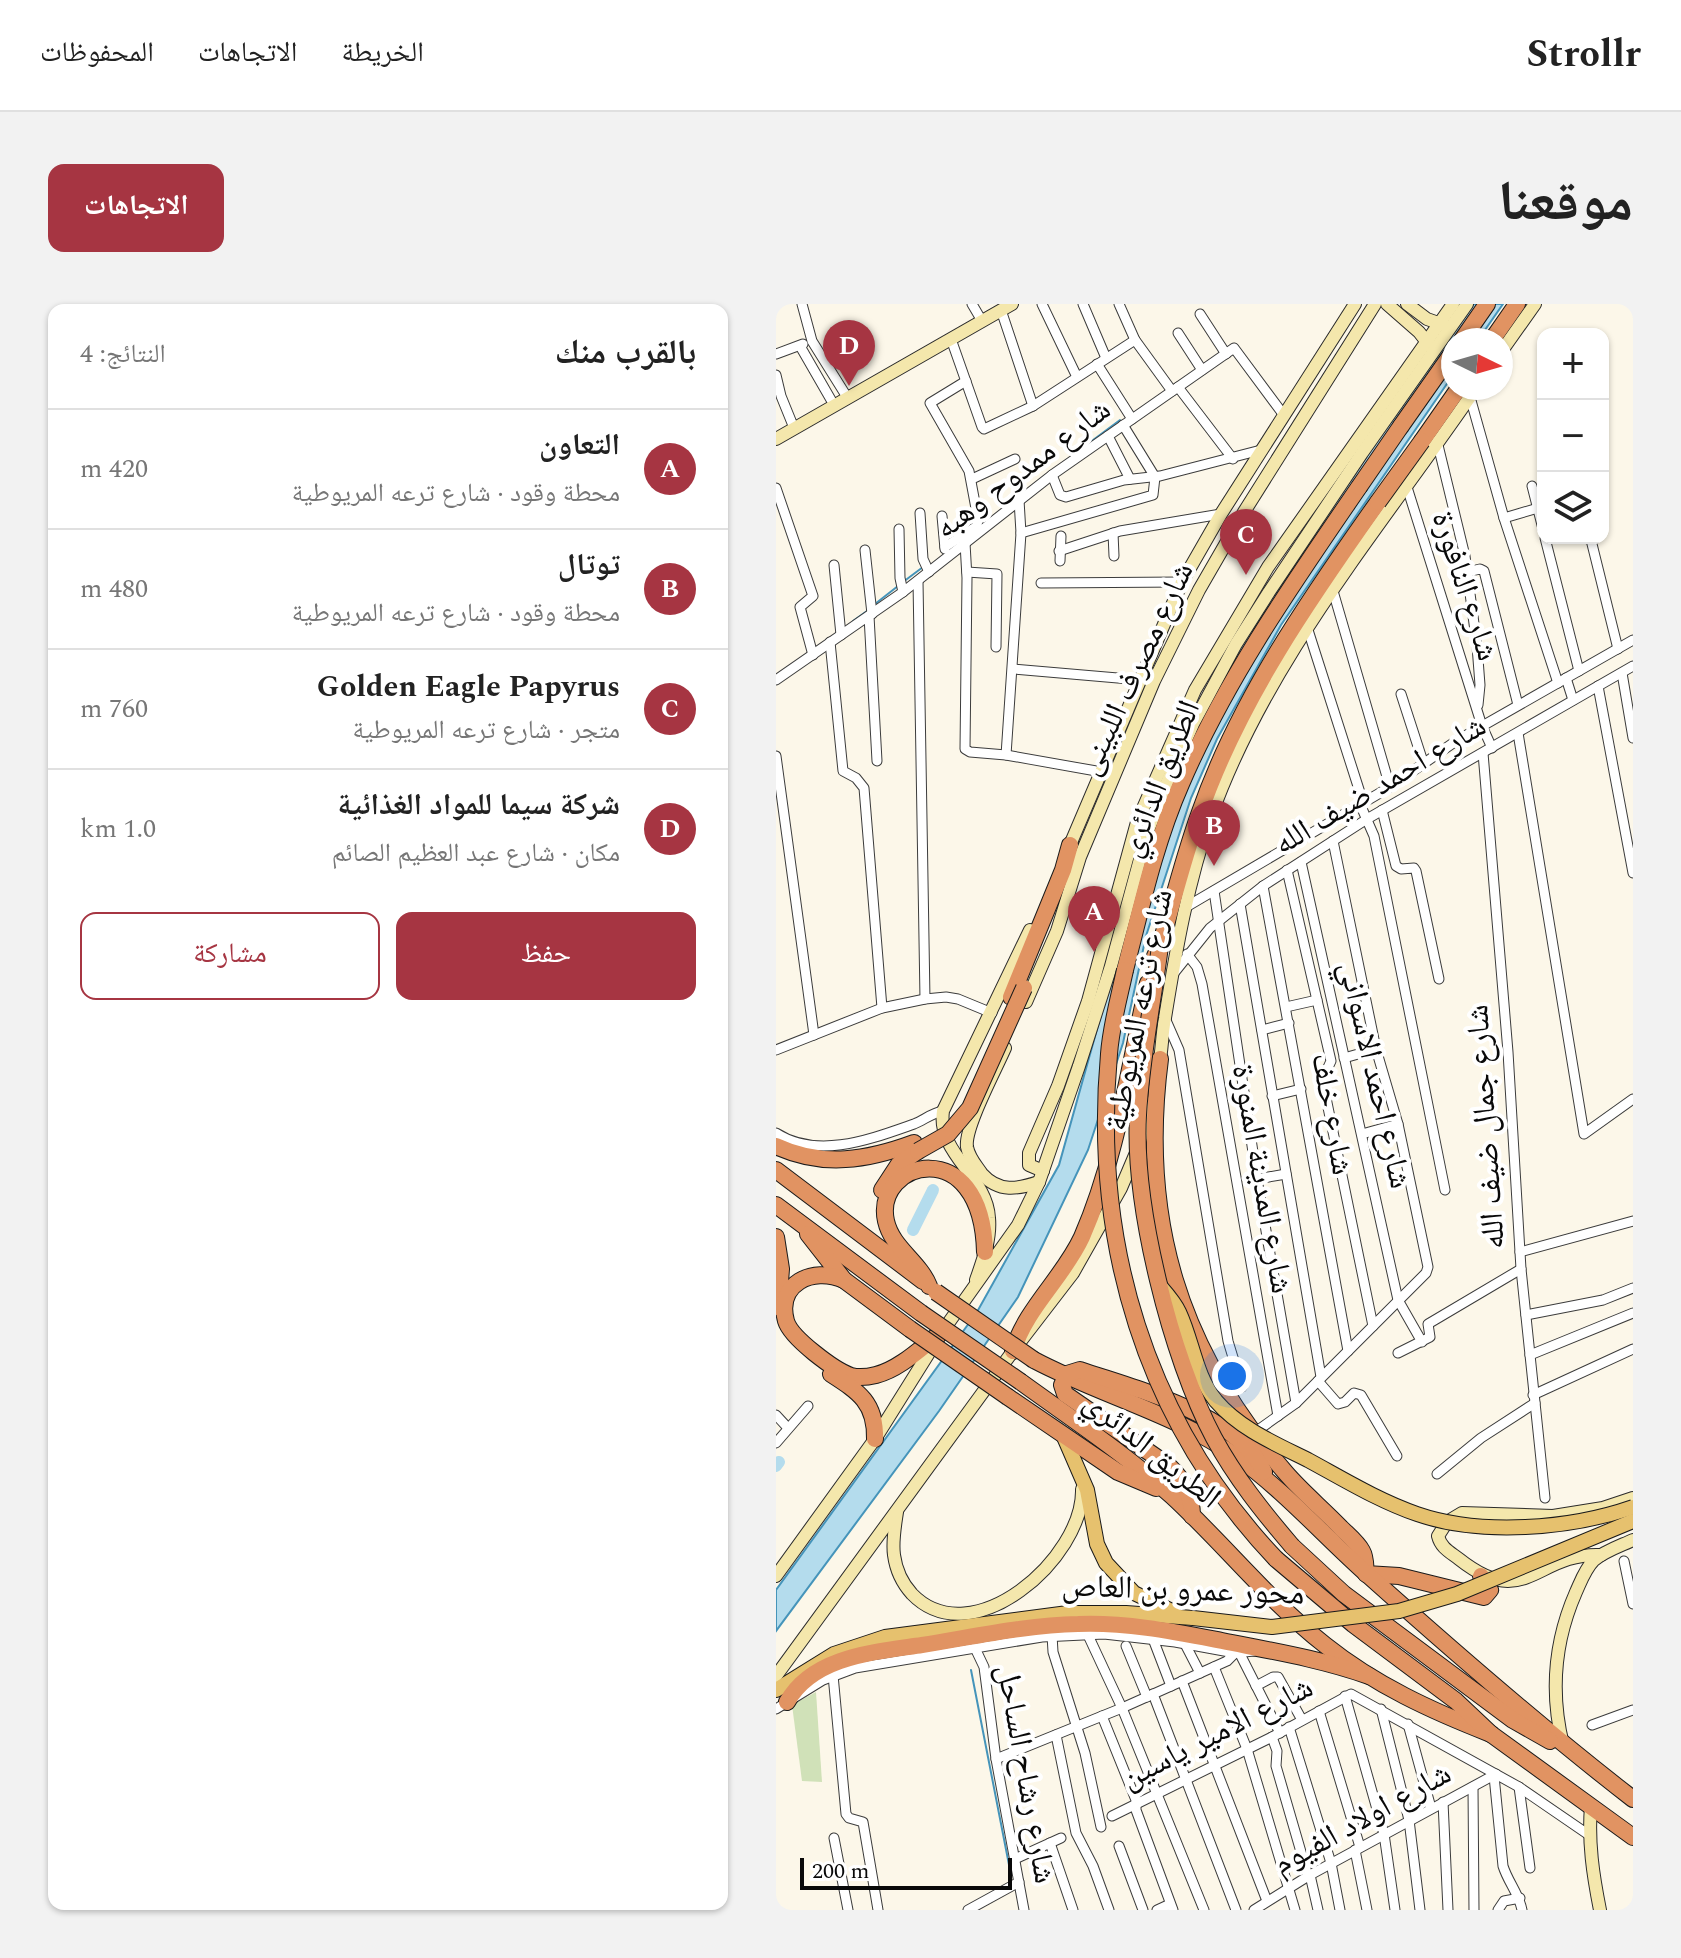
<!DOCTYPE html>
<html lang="ar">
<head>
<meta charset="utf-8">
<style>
  body { margin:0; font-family:Spectral,"Noto Naskh Arabic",serif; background:#f2f2f2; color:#222; direction:rtl }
  .controls { position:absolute; right:24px; top:24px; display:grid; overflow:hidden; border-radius:16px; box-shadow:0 2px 6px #0004 }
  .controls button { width:72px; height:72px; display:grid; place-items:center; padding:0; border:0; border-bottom:2px solid #e0e0e0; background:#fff; color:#222; font:40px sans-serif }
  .compass { position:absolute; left:665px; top:24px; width:72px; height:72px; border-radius:50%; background:#fff; box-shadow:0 2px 6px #0004; rotate:95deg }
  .scale { position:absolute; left:24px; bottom:20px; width:212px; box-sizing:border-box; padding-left:8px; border:4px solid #090909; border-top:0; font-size:22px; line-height:28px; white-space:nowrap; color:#090909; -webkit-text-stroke:6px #fff; paint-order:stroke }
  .you { position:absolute; left:456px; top:1072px; width:28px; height:28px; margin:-20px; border:6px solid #fff; border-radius:50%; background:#1a73e8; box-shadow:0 0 0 12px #1a73e833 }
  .badge { display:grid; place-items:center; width:52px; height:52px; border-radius:50%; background:#a63542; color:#fff; font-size:26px; font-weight:700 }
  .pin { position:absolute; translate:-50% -66px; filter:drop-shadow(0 2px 4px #0008) }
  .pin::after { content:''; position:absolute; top:42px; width:28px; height:24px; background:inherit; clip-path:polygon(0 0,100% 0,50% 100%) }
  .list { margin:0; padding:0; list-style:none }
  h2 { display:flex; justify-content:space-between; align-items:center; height:104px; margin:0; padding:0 32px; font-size:34px }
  h2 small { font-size:26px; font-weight:400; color:#767676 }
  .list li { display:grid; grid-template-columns:52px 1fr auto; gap:24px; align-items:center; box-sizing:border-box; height:120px; padding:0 32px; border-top:2px solid #e0e0e0 }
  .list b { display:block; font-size:30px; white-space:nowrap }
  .list p { margin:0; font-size:26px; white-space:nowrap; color:#767676 }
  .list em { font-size:26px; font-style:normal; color:#767676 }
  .actions { display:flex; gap:16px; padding:24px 32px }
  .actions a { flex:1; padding:18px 0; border:2px solid #a63542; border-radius:16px; text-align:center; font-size:28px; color:#a63542 }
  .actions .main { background:#a63542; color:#fff }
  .icon { flex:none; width:44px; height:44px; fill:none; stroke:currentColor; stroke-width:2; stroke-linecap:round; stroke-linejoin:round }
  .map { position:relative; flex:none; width:857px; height:1606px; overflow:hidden; direction:ltr; border-radius:16px }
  header { display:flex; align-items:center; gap:48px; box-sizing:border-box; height:112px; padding:0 40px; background:#fff; border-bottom:2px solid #e0e0e0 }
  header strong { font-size:38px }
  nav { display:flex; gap:44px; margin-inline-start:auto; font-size:28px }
  .intro { display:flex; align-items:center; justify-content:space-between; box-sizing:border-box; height:192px; padding:0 48px }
  h1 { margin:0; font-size:56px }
  .button { padding:20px 36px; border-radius:16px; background:#a63542; color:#fff; font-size:28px; font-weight:700 }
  main { display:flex; gap:48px; padding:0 48px }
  aside { flex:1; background:#fff; border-radius:16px; box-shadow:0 2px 6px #0004 }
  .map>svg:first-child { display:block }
  .green { fill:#d0e1b8 }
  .water { fill:#b4dced; stroke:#4594ba; stroke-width:2 }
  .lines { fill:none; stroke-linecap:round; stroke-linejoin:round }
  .stream { stroke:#4594ba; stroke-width:2 }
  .river { stroke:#b4dced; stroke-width:12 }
  .street-casing { stroke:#3c3c3c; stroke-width:11 }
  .secondary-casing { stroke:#2b2b2b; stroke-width:14 }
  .primary-casing { stroke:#1a1a1a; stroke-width:16 }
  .highway-casing { stroke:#1a1a1a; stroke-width:18 }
  .street { stroke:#fff; stroke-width:9 }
  .secondary { stroke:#f4e7ac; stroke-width:12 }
  .primary { stroke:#e6c16e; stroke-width:14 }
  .highway { stroke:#e19362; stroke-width:16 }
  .primary-bridge-casing { stroke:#1a1a1a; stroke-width:16; stroke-linecap:butt }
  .highway-bridge-casing { stroke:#1a1a1a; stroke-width:18; stroke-linecap:butt }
  .primary-bridge { stroke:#e6c16e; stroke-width:14 }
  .highway-bridge { stroke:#e19362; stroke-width:16 }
  .labels { text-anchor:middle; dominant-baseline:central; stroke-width:8; stroke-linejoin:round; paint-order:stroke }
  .street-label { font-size:32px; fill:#090909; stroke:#fff }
</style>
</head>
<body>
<header>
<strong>Strollr</strong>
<nav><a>الخريطة</a><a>الاتجاهات</a><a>المحفوظات</a></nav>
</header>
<div class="intro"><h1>موقعنا</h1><a class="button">الاتجاهات</a></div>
<main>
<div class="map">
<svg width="857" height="1606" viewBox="0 0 857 1606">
  <rect width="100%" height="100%" fill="#fcf7e9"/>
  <polygon class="green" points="40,1388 46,1478 26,1477 16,1401"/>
  <polygon class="water" points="698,0 727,0 702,36 677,36 677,71 505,321 441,435 415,494 370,632 347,739 312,846 242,993 163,1107 0,1327 0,1286 201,1008 283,861 379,518 443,377 518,255"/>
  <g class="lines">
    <g class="stream">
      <polyline points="305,145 344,116"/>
      <polyline points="127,278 147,263"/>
      <polyline points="99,300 122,282"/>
      <polyline points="77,317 91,307"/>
      <polyline points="195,1366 235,1571"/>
    </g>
    <g class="river">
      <polyline points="137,926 157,886"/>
      <polyline points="0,1162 3,1158"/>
    </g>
    <defs>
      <g id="street">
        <polyline points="26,0 36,37 71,93"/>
        <polyline points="196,0 206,17"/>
        <polyline points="266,0 301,73"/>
        <polyline points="307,0 330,54"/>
        <polyline points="343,0 359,36 396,87"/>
        <polyline points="225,6 257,102"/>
        <polyline points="424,10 450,50"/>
        <polyline points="402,29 426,66"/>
        <polyline points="175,35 206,123 208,125 257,102 359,36"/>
        <polyline points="24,42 58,101"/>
        <polyline points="0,50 27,40"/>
        <polyline points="321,60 356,115"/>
        <polyline points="0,71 5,92 18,124"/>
        <polyline points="402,83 457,155"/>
        <polyline points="694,93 728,214 782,379"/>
        <polyline points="332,132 354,175"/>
        <polyline points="661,137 689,252 701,342 704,381 702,401"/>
        <polyline points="276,171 284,191 290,193 348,176 384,172 485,146"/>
        <polyline points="196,175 239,155"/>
        <polyline points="630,180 706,422 716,444"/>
        <polyline points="756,182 767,225"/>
        <polyline points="0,184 37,292 24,303 37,351"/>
        <polyline points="144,209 147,255 153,268"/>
        <polyline points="166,212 169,245"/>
        <polyline points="728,214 762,204"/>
        <polyline points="123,225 124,274 127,288"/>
        <polyline points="245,229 377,191 379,173 347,121"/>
        <polyline points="337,229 338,252"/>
        <polyline points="769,234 803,367"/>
        <polyline points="809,234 815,236 842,345"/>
        <polyline points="189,239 191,274 189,445 194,448 230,451 326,468"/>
        <polyline points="169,243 201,222 202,215 193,167 154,99 190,77"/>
        <polyline points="89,246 96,310"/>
        <polyline points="283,247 344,227 445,210"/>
        <polyline points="284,257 285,232"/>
        <polyline points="58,261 65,331"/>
        <polyline points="191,268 221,270 220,343"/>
        <polyline points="691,268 704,265 708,267 742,401"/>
        <polyline points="142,277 149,695"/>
        <polyline points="265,279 406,278"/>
        <polyline points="557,287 614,483"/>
        <polyline points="93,312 101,457"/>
        <polyline points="532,326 587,498"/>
        <polyline points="54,338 67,467 80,474 88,484 106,704"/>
        <polyline points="238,365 365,376"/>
        <polyline points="846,369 857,434"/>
        <polyline points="790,374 797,396"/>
        <polyline points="0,376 127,288 276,171 458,44 507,110"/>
        <polyline points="822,382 857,569"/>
        <polyline points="625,390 648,461"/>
        <polyline points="742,429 808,830 857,795"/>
        <polyline points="707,449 732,748 745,965 769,1194"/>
        <polyline points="230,451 245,229 243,196"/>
        <polyline points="0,452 38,731"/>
        <polyline points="584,500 598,532 669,886"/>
        <polyline points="606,506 620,562 625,565 638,564 640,567 663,675"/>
        <polyline points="525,558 622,996 646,1038"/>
        <polyline points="511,566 555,757 548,772 548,784 597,1022"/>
        <polyline points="487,582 572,1047"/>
        <polyline points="438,587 481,875 520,1099"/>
        <polyline points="464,600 545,1073"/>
        <polyline points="410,603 614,483 680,437 857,336"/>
        <polyline points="411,650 421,663 426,680 502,1112"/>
        <polyline points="398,669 434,624 487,582 591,515 857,362"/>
        <polyline points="510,703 541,696"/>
        <polyline points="389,714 403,746 452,1037 466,1083"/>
        <polyline points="486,726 513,719"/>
        <polyline points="0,746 106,704 149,695 170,693 182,695 216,709"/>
        <polyline points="568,754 600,745"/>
        <polyline points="496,792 525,785"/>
        <path d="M0 829C42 856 95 835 138 820 148 816 156 809 167 807"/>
        <polyline points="586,830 622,820"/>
        <polyline points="481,875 510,870"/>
        <polyline points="744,948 857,917"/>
        <polyline points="750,1011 827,996 857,984"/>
        <polyline points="622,1049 654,1033 652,1020 745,965"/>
        <polyline points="754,1051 857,1009"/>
        <polyline points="542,1077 562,1100 569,1098 578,1089 585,1091 621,1152"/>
        <polyline points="757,1091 857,1045"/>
        <polyline points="0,1111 12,1124"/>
        <polyline points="478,1129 520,1099 650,969 652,963 622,820 600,745 557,537"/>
        <polyline points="0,1139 32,1102"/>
        <polyline points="661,1170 705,1134 759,1099"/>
        <polyline points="848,1257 857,1300"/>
        <polyline points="311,1329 346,1404 428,1606"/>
        <polyline points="276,1331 277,1348 309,1449 325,1523"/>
        <polyline points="377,1335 395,1382"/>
        <polyline points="409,1340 424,1369"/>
        <polyline points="350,1342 371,1393"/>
        <polyline points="199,1344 208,1363 220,1455 248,1606"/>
        <polyline points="464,1350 504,1429"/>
        <polyline points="438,1363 471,1445 519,1606"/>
        <polyline points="57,1371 70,1510 73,1514 87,1518 102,1606"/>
        <polyline points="406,1377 491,1597"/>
        <polyline points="480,1382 497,1373 502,1373 526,1416"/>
        <polyline points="377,1390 460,1606"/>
        <polyline points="569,1392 608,1530 619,1606"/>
        <polyline points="0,1405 47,1376 79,1364 266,1333 328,1330 399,1338 459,1349 478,1347"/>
        <polyline points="605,1405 633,1516 644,1606"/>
        <polyline points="543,1407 584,1543"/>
        <polyline points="326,1412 360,1496 360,1506 397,1606"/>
        <polyline points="632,1420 655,1504"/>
        <polyline points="816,1421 857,1406"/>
        <polyline points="513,1423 555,1559 564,1606"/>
        <polyline points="280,1431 300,1529 317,1562 333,1606"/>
        <polyline points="496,1433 501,1447 500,1462 532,1572"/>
        <polyline points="220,1455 346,1404 451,1357 459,1349"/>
        <path d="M718 1472 727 1562C732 1578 743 1590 746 1606"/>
        <polyline points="697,1483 698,1606"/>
        <polyline points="743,1483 754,1564"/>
        <polyline points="667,1498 672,1606"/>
        <polyline points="336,1512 496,1433 575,1390 743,1483 813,1531"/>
        <polyline points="58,1534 72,1606"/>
        <polyline points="274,1539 297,1606"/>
        <polyline points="343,1542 367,1606"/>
        <polyline points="579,1546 591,1606"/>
        <polyline points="239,1555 285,1534"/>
        <polyline points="534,1571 542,1606"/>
        <polyline points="192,1606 243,1578"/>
        <polyline points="381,1606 394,1600"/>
        <polyline points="478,1606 534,1571 720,1470"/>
        <polyline points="722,1606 728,1597 744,1594"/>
      </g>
      <g id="secondary">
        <polyline points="611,0 643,28 654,42"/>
        <polyline points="631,0 651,15 668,21"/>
        <polyline points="725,48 759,0"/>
        <polyline points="0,135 236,0"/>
        <polyline points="291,548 406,278 445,210 579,0"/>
        <polyline points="250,698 281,627 304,553 378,377 423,286 468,208 599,0"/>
        <path d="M229 744C220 765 188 824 191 843 193 854 200 861 206 870 223 889 242 885 263 878"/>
        <path d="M383 762C386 746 386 730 389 714 400 646 412 577 435 512 492 353 606 222 700 84"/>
        <polyline points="267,867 253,861 253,849 282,782 312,697 361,518 419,386 492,263 677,0"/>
        <path d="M200 976C207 956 215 935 213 914 211 872 161 850 167 807L254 626"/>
        <path d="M121 1208C119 1222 116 1237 118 1251 120 1266 126 1279 136 1290 196 1352 308 1254 306 1185"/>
        <path d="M825 1251C760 1248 750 1308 683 1255 674 1248 665 1244 662 1232L671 1218 686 1209 777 1212 827 1204 857 1194"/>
        <polyline points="0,1272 99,1135 166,1028 242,921 263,878 303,762 335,662 371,529 392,476 417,420 460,340 493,288 586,149 691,0"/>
        <polyline points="0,1372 237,1047 297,969 345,884 362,844 375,799"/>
        <path d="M787 1441C774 1388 778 1338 800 1288 805 1277 809 1265 818 1256 829 1247 844 1242 857 1236"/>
        <path d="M815 1502C812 1538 817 1571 824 1606"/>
      </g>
      <g id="primary">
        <polyline points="288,1133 311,1186 321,1240 330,1259 358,1289 398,1308"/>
        <polyline points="0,1386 58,1350 109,1333 292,1309 350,1309 417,1314"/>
      </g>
      <g id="highway">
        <polyline points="686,36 711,0"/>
        <polyline points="716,36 741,0"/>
        <polyline points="625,122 677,48"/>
        <polyline points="646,137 683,84"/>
        <path d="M379 652 384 642C397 597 408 552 424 508 463 396 534 294 602 198"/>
        <path d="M349 666C365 604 379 539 405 480 451 373 518 278 583 183"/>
        <polyline points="235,693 287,566 294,541"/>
        <path d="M384 755C363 916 403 1045 509 1168 526 1188 547 1205 565 1224 572 1231 581 1238 586 1247 590 1254 589 1263 590 1270L623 1272 708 1293 714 1286 705 1272"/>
        <path d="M0 842C47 864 92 856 138 839"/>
        <polyline points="0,866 147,977"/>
        <polyline points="106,886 123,860 142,847"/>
        <polyline points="0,901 145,1009"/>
        <polyline points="32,930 68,976 134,1025"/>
        <polyline points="0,933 5,965 2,1003"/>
        <path d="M68 976C36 962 0 980 10 1017 15 1034 58 1066 75 1072 83 1074 92 1073 100 1071 124 1065 146 1043 166 1028"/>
        <path d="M153 982C143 957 116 944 110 917 97 857 206 827 209 948"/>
        <path d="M237 1047C250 1004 287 974 306 933 341 853 353 763 372 679"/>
        <path d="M258 1056C324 1091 400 1110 461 1153 509 1187 548 1232 592 1271 678 1348 765 1424 857 1495"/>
        <path d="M55 1070C83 1088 100 1099 99 1135"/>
        <path d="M245 1078C296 1115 349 1150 396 1192 448 1240 493 1297 549 1341 599 1381 656 1407 715 1430"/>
        <polyline points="232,1093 342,1168 380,1184"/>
        <path d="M416 1212C416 1191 408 1176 393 1162L289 1090 286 1081 291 1070 304 1066C359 1085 462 1110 488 1168"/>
        <polyline points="516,1242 568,1290 737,1416 774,1437"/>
        <polyline points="500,1255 577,1320 680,1397 715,1430 857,1533"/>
        <path d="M11 1398C37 1352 99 1348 146 1341 197 1333 250 1321 302 1320 350 1318 399 1328 446 1337 496 1347 545 1355 593 1372"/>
      </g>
    </defs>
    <use href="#street" class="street-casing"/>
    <use href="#secondary" class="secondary-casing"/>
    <use href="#primary" class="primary-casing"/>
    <use href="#highway" class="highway-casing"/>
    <use href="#street" class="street"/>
    <use href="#secondary" class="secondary"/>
    <use href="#primary" class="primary"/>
    <use href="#highway" class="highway"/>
    <defs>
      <g id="primary-bridge">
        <path d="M385 983C392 991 399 999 403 1008 417 1038 419 1071 440 1097 464 1125 500 1140 532 1156 567 1175 603 1197 641 1210 705 1232 794 1225 857 1203"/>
        <polyline points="417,1314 496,1323 623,1307 681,1290 857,1217"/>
      </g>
      <g id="highway-bridge">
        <polyline points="583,183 625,122"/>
        <polyline points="602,198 646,137"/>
        <path d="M384 642C377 698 365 754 362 811 357 901 395 1054 438 1134 459 1173 487 1208 516 1242"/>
        <path d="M349 666C343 694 335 722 333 750 316 938 369 1117 500 1255"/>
        <polyline points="142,847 172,830 194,804 248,684"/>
        <polyline points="160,988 258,1056"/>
        <polyline points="145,1009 245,1078"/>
        <polyline points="134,1025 232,1093"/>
      </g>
    </defs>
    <use href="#primary-bridge" class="primary-bridge-casing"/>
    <use href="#highway-bridge" class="highway-bridge-casing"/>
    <use href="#primary-bridge" class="primary-bridge"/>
    <use href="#highway-bridge" class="highway-bridge"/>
  </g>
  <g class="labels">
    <g class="street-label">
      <text transform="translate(247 165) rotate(-37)">شارع ممدوح وهبه</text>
      <text transform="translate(689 282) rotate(72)">شارع النافورة</text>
      <text transform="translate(360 365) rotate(-65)">شارع مصرف اللبينى</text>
      <text transform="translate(384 475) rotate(-68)">الطريق الدائري</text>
      <text transform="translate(604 481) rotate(-31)">شارع احمد ضيف الله</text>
      <text transform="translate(363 706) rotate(-79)">شارع ترعه المريوطية</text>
      <text transform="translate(599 771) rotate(77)">شارع احمد الاسواني</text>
      <text transform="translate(556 810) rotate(80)">شارع خلف</text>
      <text transform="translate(710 823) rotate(-94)">شارع جمال ضيف الله</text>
      <text transform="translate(486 875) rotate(80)">شارع المدينة المنورة</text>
      <text transform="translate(376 1146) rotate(39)">الطريق الدائري</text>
      <text transform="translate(407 1286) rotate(2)">محور عمرو بن العاص</text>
      <text transform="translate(441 1429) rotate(-27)">شارع الامير ياسين</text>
      <text transform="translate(250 1470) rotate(80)">شارع رشاح الساحل</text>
      <text transform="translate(586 1515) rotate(-29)">شارع اولاد الفيوم</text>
    </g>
  </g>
</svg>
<div class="controls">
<button>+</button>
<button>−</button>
<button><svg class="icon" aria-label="layers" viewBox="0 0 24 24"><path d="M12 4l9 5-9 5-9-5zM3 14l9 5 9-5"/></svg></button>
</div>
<svg class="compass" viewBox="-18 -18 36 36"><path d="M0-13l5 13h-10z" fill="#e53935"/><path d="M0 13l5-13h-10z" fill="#767676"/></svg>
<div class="scale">200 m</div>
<div class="you"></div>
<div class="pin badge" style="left:318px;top:648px">A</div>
<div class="pin badge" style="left:438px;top:562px">B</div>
<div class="pin badge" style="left:470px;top:271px">C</div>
<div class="pin badge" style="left:73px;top:82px">D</div>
</div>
<aside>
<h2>بالقرب منك<small>النتائج: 4</small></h2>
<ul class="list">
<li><span class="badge">A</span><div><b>التعاون</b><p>محطة وقود · شارع ترعه المريوطية</p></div><em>420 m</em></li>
<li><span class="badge">B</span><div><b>توتال</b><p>محطة وقود · شارع ترعه المريوطية</p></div><em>480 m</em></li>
<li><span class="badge">C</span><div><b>Golden Eagle Papyrus</b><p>متجر · شارع ترعه المريوطية</p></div><em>760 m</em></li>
<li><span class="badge">D</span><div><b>شركة سيما للمواد الغذائية</b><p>مكان · شارع عبد العظيم الصائم</p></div><em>1.0 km</em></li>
</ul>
<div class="actions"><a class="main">حفظ</a><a>مشاركة</a></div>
</aside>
</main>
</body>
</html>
